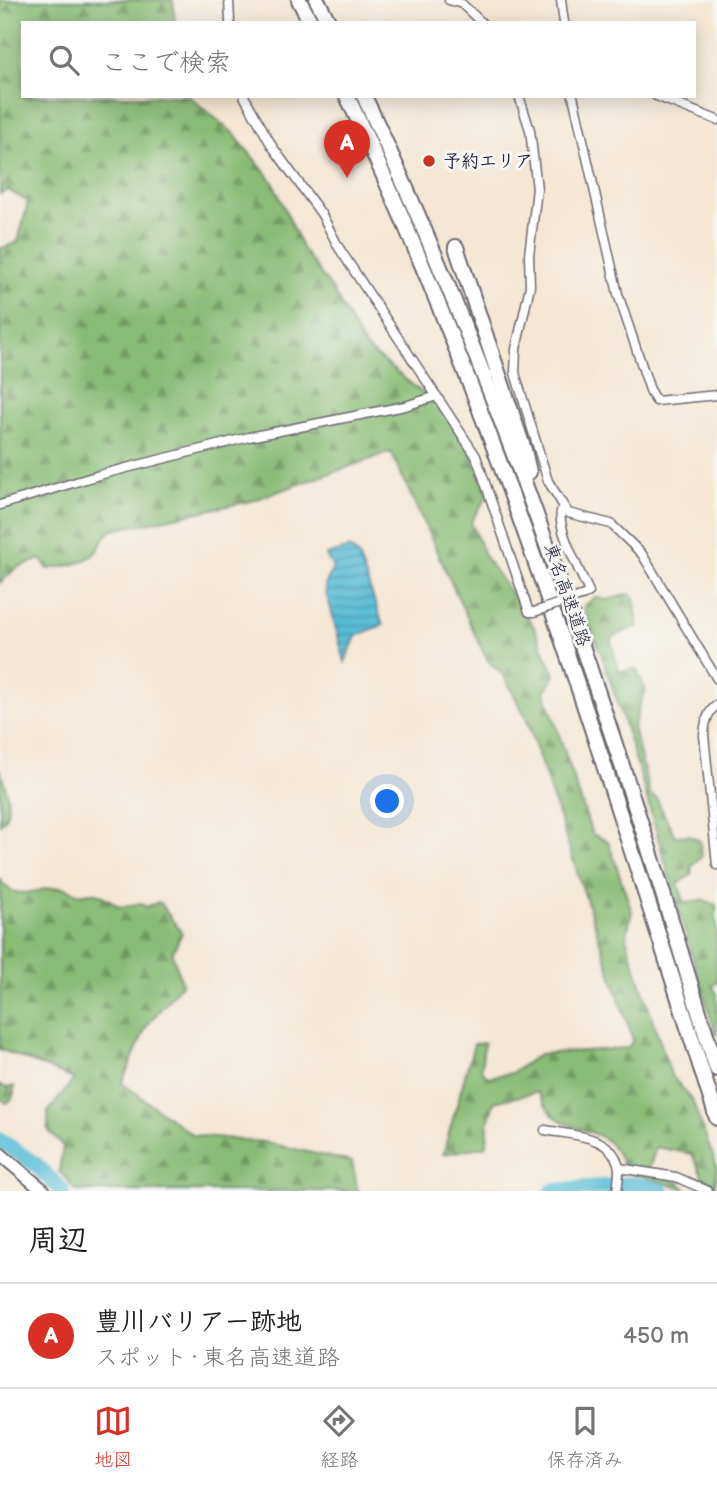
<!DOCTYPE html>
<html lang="ja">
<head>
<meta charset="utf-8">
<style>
  body { margin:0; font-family:"Balsamiq Sans","Klee One",sans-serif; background:#f6f6f6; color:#202124 }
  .you { position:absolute; left:388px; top:802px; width:24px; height:24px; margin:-18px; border:5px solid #fff; border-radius:50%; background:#1a73e8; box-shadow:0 0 0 10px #1a73e833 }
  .badge { display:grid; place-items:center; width:46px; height:46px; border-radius:50%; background:#d93025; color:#fff; font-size:23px; font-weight:700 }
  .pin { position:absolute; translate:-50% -58px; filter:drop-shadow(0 2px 4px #0008) }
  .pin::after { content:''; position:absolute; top:37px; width:24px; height:21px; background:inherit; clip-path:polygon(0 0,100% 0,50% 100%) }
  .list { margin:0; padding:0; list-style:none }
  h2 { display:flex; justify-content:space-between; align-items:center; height:91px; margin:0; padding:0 28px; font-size:30px }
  h2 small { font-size:23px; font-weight:400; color:#757577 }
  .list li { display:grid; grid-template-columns:46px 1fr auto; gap:21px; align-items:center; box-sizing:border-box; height:105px; padding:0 28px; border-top:2px solid #e0e0e0 }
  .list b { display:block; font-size:26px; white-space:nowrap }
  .list p { margin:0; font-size:23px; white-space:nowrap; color:#757577 }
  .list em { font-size:23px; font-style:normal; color:#757577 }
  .icon { flex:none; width:38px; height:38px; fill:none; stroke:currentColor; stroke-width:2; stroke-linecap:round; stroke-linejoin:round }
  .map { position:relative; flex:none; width:717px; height:1191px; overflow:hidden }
  .search { position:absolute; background:#fff; box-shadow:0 4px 18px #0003; left:21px; right:21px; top:21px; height:77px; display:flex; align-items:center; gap:18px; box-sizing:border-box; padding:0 24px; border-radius:0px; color:#757577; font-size:26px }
  .sheet { height:196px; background:#fff }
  nav { display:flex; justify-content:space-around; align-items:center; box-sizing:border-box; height:98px; border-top:2px solid #e0e0e0; background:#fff; font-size:19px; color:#757577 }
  nav a { display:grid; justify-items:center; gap:4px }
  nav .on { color:#d93025 }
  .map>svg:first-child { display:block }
  .forest { fill:url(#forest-firs); stroke:#556e58; stroke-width:2 }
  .water { fill:url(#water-rules); stroke:#3c6e88; stroke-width:2 }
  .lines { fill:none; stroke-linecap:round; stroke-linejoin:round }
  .river { stroke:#57bbd5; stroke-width:16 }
  .street-casing { stroke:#6c6770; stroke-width:11 }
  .primary-casing { stroke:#6c6770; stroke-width:16 }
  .highway-casing { stroke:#6c6770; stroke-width:18 }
  .street { stroke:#fff; stroke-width:8 }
  .primary { stroke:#fff; stroke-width:12 }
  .highway { stroke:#fff; stroke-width:14 }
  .street-bridge-casing { stroke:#6c6770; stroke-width:11; stroke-linecap:butt }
  .street-bridge { stroke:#fff; stroke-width:8 }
  .poi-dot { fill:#c8321e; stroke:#f6f6f2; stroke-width:2.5 }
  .labels { text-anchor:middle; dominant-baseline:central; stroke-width:6; stroke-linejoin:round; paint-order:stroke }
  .poi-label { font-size:18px; font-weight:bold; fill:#22223b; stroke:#f6f6f2; text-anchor:start }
  .street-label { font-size:18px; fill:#22223b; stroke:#f6f6f2 }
</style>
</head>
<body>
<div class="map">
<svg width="717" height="1191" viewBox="0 0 717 1191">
  <defs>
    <pattern id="forest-firs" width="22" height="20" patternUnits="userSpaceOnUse" patternTransform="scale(1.75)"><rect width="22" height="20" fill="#88bb74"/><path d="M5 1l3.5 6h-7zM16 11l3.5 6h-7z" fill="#6f9860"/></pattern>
    <pattern id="water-rules" width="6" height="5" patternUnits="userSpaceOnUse" patternTransform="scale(1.75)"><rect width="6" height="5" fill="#57bbd5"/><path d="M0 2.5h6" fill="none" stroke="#4898ae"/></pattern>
  </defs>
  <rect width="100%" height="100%" fill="#f6f6f2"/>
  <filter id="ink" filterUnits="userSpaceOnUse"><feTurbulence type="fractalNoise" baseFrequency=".0143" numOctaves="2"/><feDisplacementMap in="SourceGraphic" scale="14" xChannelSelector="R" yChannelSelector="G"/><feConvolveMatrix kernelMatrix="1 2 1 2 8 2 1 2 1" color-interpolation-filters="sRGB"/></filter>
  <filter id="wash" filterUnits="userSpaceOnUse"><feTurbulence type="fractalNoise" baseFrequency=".00686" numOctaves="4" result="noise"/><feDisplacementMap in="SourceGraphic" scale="28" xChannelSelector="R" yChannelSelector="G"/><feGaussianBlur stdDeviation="1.57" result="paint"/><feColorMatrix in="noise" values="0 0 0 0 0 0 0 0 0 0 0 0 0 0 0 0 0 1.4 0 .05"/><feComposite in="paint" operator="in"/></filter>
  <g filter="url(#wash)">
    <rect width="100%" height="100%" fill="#f4e7d3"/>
    <g class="forest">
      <path d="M0 0H173L175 23H23V96H189L234 134 273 182 302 248 332 289 365 347 444 410 467 444 488 495 471 522 484 555 533 625 555 675 545 692 592 834 608 841 632 912 626 938 671 1075 692 1100 717 1167 715 1185 703 1178 692 1154 656 1147 649 1170 679 1182 686 1189 625 1171C609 1122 583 1139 553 1115 547 1110 542 1099 537 1092L494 1102 488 1123 487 1146 443 1154 474 1044 484 1043 481 1070 488 1077 512 1073 539 1054 628 1048 633 1040 526 718 504 676 487 660 391 452 251 501 113 530C100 539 104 541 97 551 87 564 62 567 48 569L41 559 16 568 0 583V249L18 242 28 202 8 190 0 194Z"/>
      <path d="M629 594 634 597 638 626 614 636 611 641 619 671 636 669 646 691C637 705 640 713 633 727L650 795 656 798 675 836 689 835 700 841 702 856 692 866 691 875 678 884 685 903 704 900 716 905 717 983 712 985 717 994V1037C670 894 639 747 583 607L595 597 607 600Z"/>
      <path d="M0 769C5 785 15 812 0 824Z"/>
      <path d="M0 879C15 907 43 883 65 888 70 889 74 893 80 894 85 895 91 892 96 893 104 895 113 903 120 907L141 903 146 907 159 902 182 933 172 953 182 983 146 1027 122 1083 193 1135 264 1142 352 1162 358 1191H76L59 1171 63 1146 48 1130V1112L74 1079 0 1049Z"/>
      <polygon points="0,1085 7,1088 14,1086 14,1097 7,1103 0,1099"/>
    </g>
    <polygon class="water" points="349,548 358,555 383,625 356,636 345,662 326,592 325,585 333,568 326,555"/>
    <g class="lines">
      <g class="river">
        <polyline points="0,1140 35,1164 62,1191"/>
        <polyline points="553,1191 634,1184 662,1191"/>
      </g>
    </g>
  </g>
  <g filter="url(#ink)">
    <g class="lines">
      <defs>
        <g id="street">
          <polyline points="229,0 230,23"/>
          <polyline points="449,0 462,4 482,23"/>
          <polyline points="561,0 564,23"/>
          <polyline points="244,96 272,146 322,215 339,248 476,456 529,612 534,612"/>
          <polyline points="519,96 530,130 537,189 529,255 530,286 516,349 515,373 548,481 568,513 611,524 642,554 717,679"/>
          <polyline points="573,96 618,294 651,393 656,401 717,395"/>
          <polyline points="656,96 717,120"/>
          <polyline points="0,505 99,475 249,437 405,406 437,396"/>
          <path d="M562 508C554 525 582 575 589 592L584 595"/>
          <path d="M717 705C707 712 705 723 704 735L717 865"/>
          <path d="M545 1130C569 1135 615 1134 619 1169 619 1176 618 1184 617 1191"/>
          <polyline points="619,1168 676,1177 708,1191"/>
        </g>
        <polyline id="primary" points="0,1154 44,1191"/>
        <g id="highway">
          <polyline points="299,0 311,23"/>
          <polyline points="317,0 329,23"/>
          <path d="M347 96C503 424 606 773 717 1118"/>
          <path d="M364 96C476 333 562 579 642 827 668 907 691 989 717 1069"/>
          <polyline points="456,247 524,450 529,472"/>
        </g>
      </defs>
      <use href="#street" class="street-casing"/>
      <use href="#primary" class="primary-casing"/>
      <use href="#highway" class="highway-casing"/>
      <use href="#street" class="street"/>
      <use href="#primary" class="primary"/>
      <use href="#highway" class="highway"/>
      <defs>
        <polyline id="street-bridge" points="534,612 584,595"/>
      </defs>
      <use href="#street-bridge" class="street-bridge-casing"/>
      <use href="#street-bridge" class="street-bridge"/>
    </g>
  </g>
  <circle class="poi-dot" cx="429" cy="161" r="7"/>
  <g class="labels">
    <g class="poi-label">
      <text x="443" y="161">予約エリア</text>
    </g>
    <g class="street-label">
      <text transform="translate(567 595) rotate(71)">東名高速道路</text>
    </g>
  </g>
</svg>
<div class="you"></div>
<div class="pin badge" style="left:347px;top:178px">A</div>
<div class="search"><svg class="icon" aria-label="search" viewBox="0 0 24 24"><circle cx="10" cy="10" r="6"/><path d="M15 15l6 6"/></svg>ここで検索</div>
</div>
<section class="sheet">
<h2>周辺<small></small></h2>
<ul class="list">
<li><span class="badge">A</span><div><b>豊川バリアー跡地</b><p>スポット · 東名高速道路</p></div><em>450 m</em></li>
</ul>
</section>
<nav>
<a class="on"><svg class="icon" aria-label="map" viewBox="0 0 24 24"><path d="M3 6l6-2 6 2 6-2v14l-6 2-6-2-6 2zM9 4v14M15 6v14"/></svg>地図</a>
<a><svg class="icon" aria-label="directions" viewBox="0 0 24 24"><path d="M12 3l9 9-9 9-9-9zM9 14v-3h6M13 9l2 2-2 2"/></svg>経路</a>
<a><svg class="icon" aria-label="saved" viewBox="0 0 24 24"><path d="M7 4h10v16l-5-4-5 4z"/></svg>保存済み</a>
</nav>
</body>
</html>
